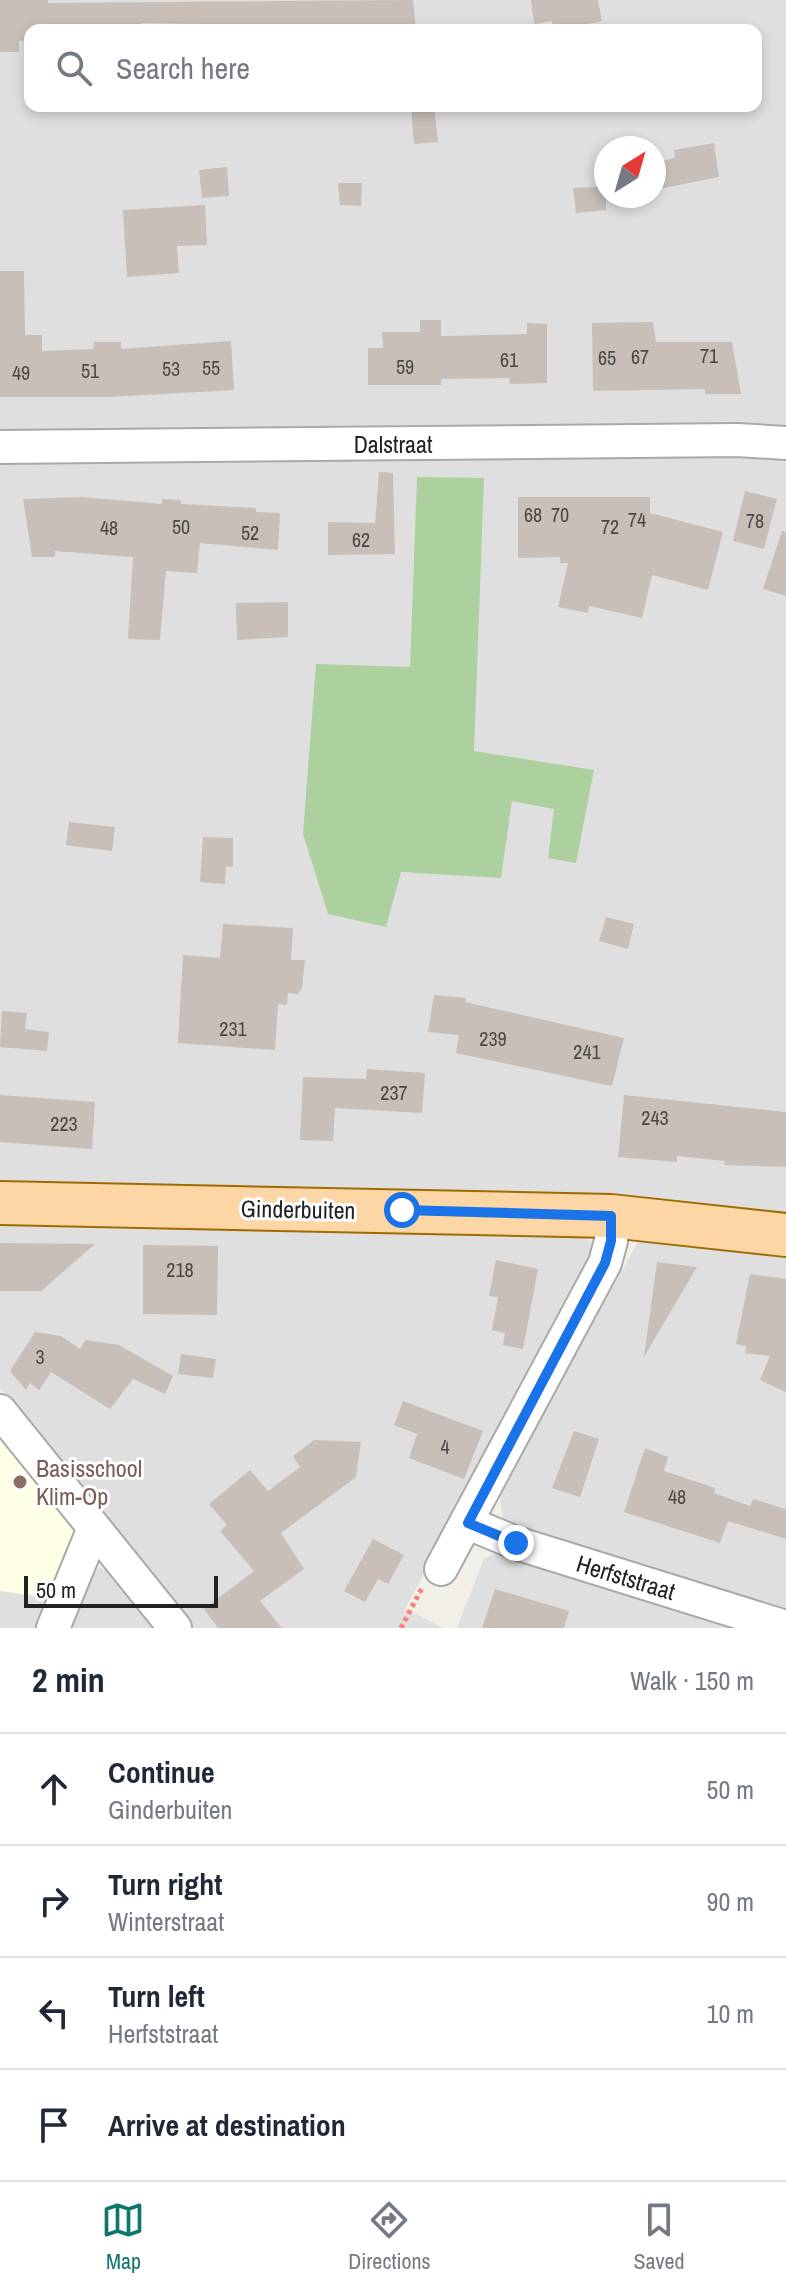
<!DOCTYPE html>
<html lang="en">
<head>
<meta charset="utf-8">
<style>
  body { margin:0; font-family:"Archivo Narrow",sans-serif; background:#f2f2f3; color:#1f2937 }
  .compass { position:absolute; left:594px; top:136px; width:72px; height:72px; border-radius:50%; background:#fff; box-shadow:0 4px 12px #0003; rotate:37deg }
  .scale { position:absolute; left:24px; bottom:20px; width:194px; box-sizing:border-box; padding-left:8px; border:4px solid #222; border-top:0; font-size:22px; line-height:28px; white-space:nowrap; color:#222; -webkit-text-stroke:6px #fff; paint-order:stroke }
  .stop { position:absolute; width:24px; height:24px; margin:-18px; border:6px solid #1a73e8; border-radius:50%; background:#fff }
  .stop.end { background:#1a73e8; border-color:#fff; box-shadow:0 2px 8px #0008 }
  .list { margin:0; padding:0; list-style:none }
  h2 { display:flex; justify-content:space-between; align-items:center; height:104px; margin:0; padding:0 32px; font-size:34px }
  h2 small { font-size:26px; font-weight:400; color:#747a83 }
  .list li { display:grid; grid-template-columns:52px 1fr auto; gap:24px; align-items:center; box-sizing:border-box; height:112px; padding:0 32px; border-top:2px solid #e0e1e3 }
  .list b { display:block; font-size:30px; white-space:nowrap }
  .list p { margin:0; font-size:26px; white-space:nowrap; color:#747a83 }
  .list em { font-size:26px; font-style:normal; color:#747a83 }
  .icon { flex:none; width:44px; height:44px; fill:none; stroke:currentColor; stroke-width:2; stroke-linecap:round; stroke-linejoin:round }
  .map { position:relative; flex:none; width:786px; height:1628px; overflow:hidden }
  .search { position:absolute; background:#fff; box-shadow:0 4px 12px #0003; left:24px; right:24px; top:24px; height:88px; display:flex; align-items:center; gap:20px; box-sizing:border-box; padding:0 28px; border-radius:16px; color:#747a83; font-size:30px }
  .sheet { height:552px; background:#fff }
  nav { display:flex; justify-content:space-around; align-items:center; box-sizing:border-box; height:112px; border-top:2px solid #e0e1e3; background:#fff; font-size:22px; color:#747a83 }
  nav a { display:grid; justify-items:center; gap:4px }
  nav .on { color:#0f766e }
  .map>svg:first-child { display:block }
  .residential { fill:#e0dfdf; fill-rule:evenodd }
  .education { fill:#ffffe5 }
  .forest { fill:#add19e }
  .building { fill:#c7bfb8 }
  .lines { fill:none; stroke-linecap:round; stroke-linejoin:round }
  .minor-casing { stroke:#a9a9a9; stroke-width:36 }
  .major-casing { stroke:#a06b00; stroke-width:46 }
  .path { stroke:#fa8072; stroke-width:5; stroke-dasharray:4 4; stroke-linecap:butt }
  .minor { stroke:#fff; stroke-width:32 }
  .major { stroke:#fcd6a4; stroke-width:42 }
  .route { stroke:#1a73e8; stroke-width:10 }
  .education-dot { fill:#8d6e63; stroke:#fff; stroke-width:3 }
  .labels { text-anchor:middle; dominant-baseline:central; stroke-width:6; stroke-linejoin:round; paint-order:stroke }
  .number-label { font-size:20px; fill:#4b4948 }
  .street-label { font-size:24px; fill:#222; stroke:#fff }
  .education-label { font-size:24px; fill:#785e54; stroke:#fff; text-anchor:start }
</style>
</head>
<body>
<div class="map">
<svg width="786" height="1628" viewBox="0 0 786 1628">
  <rect width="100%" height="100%" fill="#f2efe9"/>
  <g class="residential">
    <path d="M0 0H786V429L0 433ZM30 30H756V106H30ZM606 148H654V196H606Z"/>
    <polygon points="740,455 786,458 786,1220 0,1187 0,462"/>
    <polygon points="9,1223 583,1234 593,1244 594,1260 405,1609 444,1628 191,1628 0,1388 0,1227"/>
    <polygon points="639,1240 786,1251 786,1608 503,1520 500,1498 510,1472"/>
    <polygon points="497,1553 565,1573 743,1628 457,1628 484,1559"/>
    <polygon points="100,1568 114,1574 156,1628 66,1628 90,1572"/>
    <polygon points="0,1591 51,1598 40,1628 0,1628"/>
  </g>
  <polygon class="education" points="0,1433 79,1530 51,1598 0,1591"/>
  <polygon class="forest" points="417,477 484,478 474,751 594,770 576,863 548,858 554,809 512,801 501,878 401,872 386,927 328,914 303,834 316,664 410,667"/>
  <g class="building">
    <polygon points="0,0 48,0 48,3 413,0 416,30 197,30 197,24 142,23 142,30 30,30 30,41 19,41 19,52 0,52"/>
    <polygon points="531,0 598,0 602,21 583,25 584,30 553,30 552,21 534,24"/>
    <polygon points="411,106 434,106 438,142 414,144"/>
    <polygon points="714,143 719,177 654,190 654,162 675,158 674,150"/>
    <polygon points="227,167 229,196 202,198 199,170"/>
    <polygon points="338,183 362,183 361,206 340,205"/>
    <polygon points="606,187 606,210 576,213 573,188"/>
    <polygon points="205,205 207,245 177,246 179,273 127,277 123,210"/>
    <polygon points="0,271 24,271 25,335 42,335 42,351 93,349 94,342 121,342 121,349 231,341 234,390 109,397 0,397"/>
    <polygon points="420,320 441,320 441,336 527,334 527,323 547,324 547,383 510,384 509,378 441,379 441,385 368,385 368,348 383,348 382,332 420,332"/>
    <polygon points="653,322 656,342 732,342 741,394 705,394 705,389 593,391 592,323"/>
    <polygon points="379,472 393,473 395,554 328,555 328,522 375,523"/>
    <polygon points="745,491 777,499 764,549 733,541"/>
    <polygon points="82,497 162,504 162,499 181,500 181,504 256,508 256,512 280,513 278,550 200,543 197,573 166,571 160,640 128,639 133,557 55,551 55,557 32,557 23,499"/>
    <polygon points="518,497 650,497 650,513 723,532 708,590 652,575 642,618 589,606 588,613 558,607 568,563 560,563 560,557 518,558"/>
    <polygon points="782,531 786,532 786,596 763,589"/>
    <polygon points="288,602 288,637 237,640 236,603"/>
    <polygon points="69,822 115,827 112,851 66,845"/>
    <polygon points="203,837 233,838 233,867 226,867 225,884 200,882"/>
    <polygon points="606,917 634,924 628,949 599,941"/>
    <polygon points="223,924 293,928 291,960 305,960 302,988 298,994 288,993 287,1005 278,1004 275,1050 178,1043 183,955 220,958"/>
    <polygon points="434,995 466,998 465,1002 624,1038 612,1086 456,1053 459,1035 428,1032"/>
    <polygon points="2,1011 27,1013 25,1029 49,1032 47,1051 0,1047"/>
    <polygon points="367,1069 425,1073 422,1113 335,1108 333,1141 300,1140 303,1077 366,1079"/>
    <polygon points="0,1095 95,1102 92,1149 0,1142"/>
    <polygon points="624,1095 786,1112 786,1167 724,1165 725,1161 677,1156 677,1162 618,1157"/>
    <polygon points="0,1243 95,1244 41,1291 0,1291"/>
    <polygon points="143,1245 218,1246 217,1315 143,1314"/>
    <polygon points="496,1260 538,1269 523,1349 503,1345 505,1333 492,1330 498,1297 489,1296"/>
    <polygon points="657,1262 697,1267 644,1357"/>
    <polygon points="750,1274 786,1279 786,1392 760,1380 770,1356 745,1353 746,1346 736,1344"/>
    <polygon points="35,1332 61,1336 80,1349 85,1340 119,1345 173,1376 165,1394 133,1379 110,1409 51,1372 39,1390 30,1383 26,1390 10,1371"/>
    <polygon points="181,1354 216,1359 213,1378 178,1374"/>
    <polygon points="403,1401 483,1431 464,1479 409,1458 417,1434 394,1425"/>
    <polygon points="574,1431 599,1439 580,1497 552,1488"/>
    <polygon points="314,1440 361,1442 356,1477 281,1533 304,1569 260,1601 282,1628 218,1628 204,1609 254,1571 220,1531 227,1525 209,1504 250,1470 268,1491 300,1467 293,1456"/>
    <polygon points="645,1448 668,1457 664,1471 715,1488 714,1493 750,1506 753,1499 786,1509 786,1539 728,1521 720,1543 624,1512"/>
    <polygon points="373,1539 404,1555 388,1584 378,1579 365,1602 344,1591"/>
    <polygon points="495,1589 569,1611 564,1628 482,1628"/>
  </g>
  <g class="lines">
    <defs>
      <g id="minor">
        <polyline points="0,447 737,440 786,443"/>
        <polyline points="0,1411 175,1628"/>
        <polyline points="468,1523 516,1543 786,1627"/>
        <polyline points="441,1569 605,1263 611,1241 611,1216"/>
        <polyline points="53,1628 94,1528"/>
      </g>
      <polyline id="major" points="0,1203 611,1216 786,1235"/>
    </defs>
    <use href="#minor" class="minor-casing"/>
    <use href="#major" class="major-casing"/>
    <polyline class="path" points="401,1628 423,1586"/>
    <use href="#minor" class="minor"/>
    <use href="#major" class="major"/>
  </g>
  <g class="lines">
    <polyline class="route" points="402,1210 611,1216 611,1241 605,1263 468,1523 516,1543"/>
  </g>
  <circle class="education-dot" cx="20" cy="1482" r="8"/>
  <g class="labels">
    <g class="number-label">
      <text x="709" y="355">71</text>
      <text x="640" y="356">67</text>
      <text x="607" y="357">65</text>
      <text x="509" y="359">61</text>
      <text x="405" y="366">59</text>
      <text x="211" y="367">55</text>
      <text x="171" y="368">53</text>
      <text x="90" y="370">51</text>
      <text x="21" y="372">49</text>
      <text x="533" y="514">68</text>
      <text x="560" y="514">70</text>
      <text x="637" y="519">74</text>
      <text x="755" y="520">78</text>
      <text x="181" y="526">50</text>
      <text x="610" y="526">72</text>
      <text x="109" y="527">48</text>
      <text x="250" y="532">52</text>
      <text x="361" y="539">62</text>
      <text x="233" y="1028">231</text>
      <text x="493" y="1038">239</text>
      <text x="587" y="1051">241</text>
      <text x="394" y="1092">237</text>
      <text x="655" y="1117">243</text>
      <text x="64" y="1123">223</text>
      <text x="180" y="1269">218</text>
      <text x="40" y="1356">3</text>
      <text x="445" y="1446">4</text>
      <text x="677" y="1496">48</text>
    </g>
    <g class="street-label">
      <text x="393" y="444">Dalstraat</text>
      <text transform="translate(298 1209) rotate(1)">Ginderbuiten</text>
      <text transform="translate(626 1577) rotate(17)">Herfststraat</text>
    </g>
    <g class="education-label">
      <text x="36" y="1468">Basisschool<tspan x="36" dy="28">Klim-Op</tspan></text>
    </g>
  </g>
</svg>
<svg class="compass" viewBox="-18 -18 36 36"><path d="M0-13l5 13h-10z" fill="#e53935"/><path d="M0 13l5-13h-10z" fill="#747a83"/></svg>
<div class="scale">50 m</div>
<div class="stop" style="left:402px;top:1210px"></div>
<div class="stop end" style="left:516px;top:1543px"></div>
<div class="search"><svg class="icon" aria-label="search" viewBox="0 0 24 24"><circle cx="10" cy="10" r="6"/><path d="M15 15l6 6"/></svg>Search here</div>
</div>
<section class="sheet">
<h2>2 min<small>Walk · 150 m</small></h2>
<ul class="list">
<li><svg class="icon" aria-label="ahead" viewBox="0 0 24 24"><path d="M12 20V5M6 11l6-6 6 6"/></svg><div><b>Continue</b><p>Ginderbuiten</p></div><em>50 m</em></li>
<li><svg class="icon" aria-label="right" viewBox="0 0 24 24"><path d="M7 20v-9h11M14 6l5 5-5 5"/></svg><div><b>Turn right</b><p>Winterstraat</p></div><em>90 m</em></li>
<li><svg class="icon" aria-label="left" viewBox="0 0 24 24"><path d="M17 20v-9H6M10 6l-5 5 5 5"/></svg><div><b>Turn left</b><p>Herfststraat</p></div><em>10 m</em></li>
<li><svg class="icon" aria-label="arrive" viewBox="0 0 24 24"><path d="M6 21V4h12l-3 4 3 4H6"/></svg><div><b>Arrive at destination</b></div></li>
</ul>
</section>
<nav>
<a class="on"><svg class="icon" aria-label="map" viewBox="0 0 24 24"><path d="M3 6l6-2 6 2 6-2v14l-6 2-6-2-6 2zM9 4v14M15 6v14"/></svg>Map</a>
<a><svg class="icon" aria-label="directions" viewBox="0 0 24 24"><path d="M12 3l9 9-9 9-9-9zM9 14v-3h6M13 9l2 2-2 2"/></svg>Directions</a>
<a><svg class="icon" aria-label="saved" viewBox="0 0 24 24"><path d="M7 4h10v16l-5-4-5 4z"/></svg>Saved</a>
</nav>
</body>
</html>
